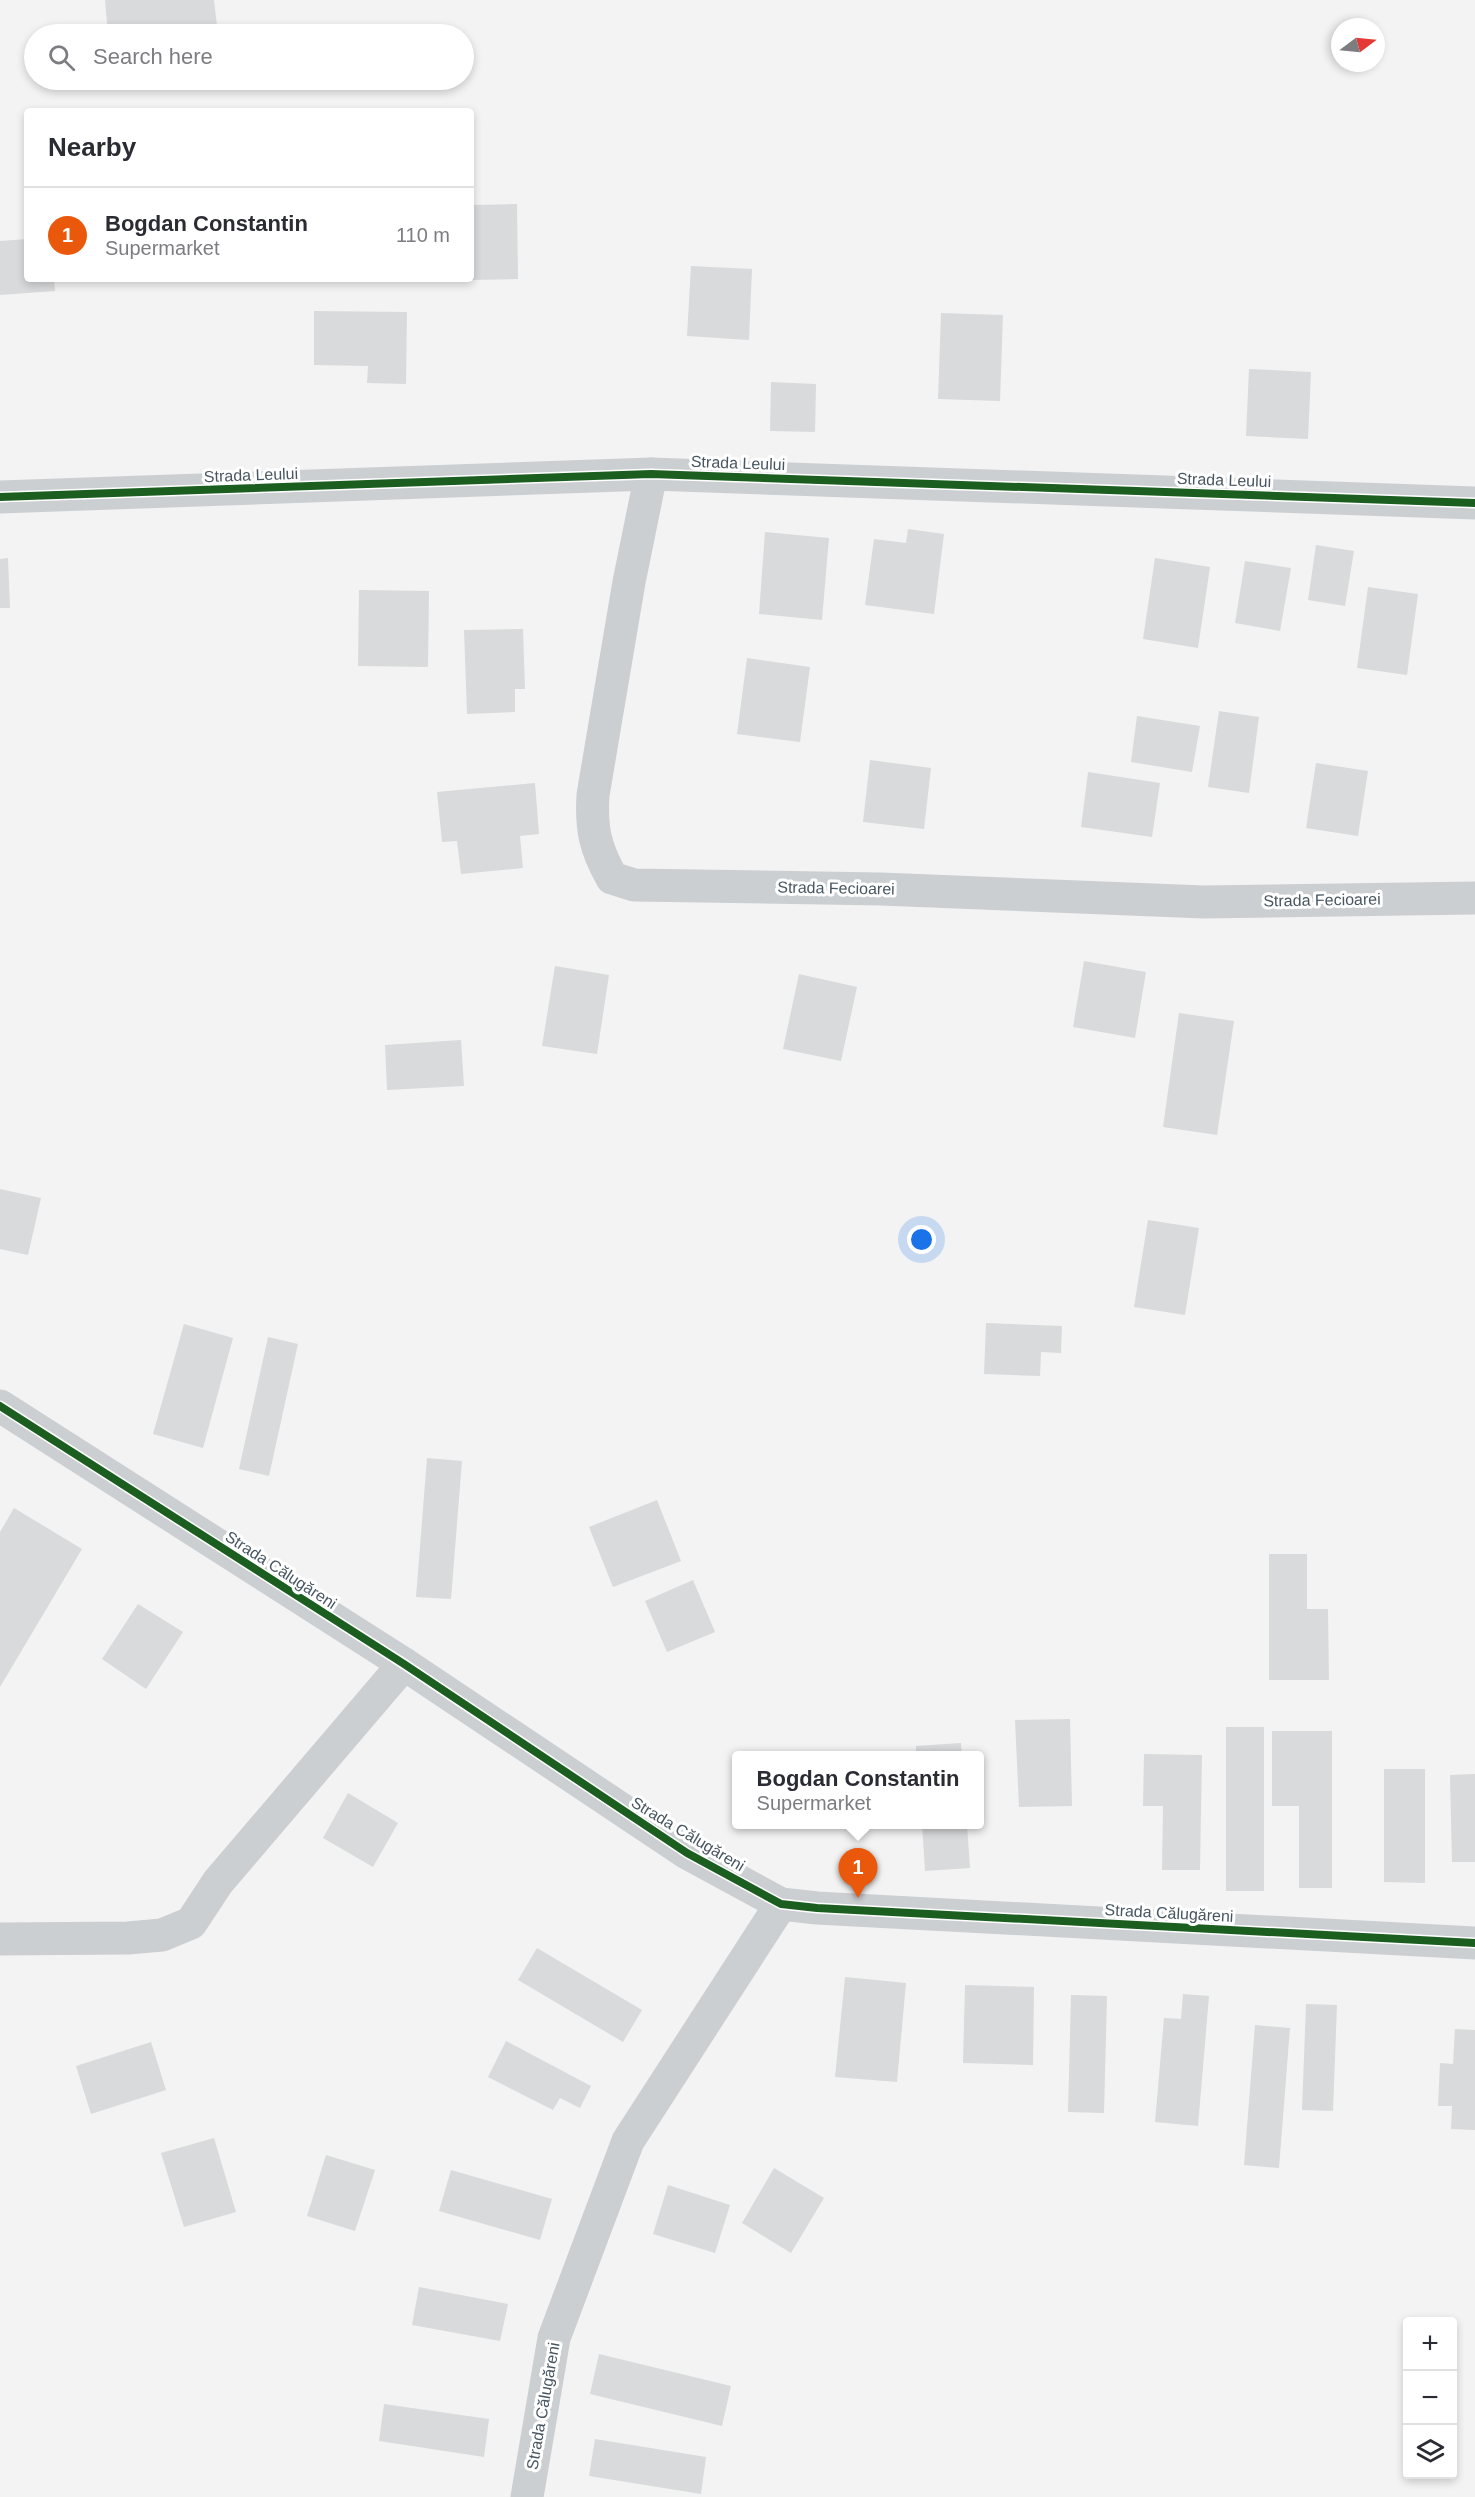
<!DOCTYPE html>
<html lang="en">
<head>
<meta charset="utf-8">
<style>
  body { margin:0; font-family:Helvetica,sans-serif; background:#f2f2f3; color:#2b2b33 }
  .controls { position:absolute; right:18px; bottom:18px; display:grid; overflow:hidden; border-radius:6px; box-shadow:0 3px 9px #0003 }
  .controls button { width:54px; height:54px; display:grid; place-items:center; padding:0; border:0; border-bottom:2px solid #e1e1e2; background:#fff; color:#2b2b33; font:30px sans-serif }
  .compass { position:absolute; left:1331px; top:18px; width:54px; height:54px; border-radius:50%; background:#fff; box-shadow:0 3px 9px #0003; rotate:74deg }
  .you { position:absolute; left:922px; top:1240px; width:21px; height:21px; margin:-15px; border:4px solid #fff; border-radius:50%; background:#1a73e8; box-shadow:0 0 0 9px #1a73e833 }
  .badge { display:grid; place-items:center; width:39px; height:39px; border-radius:50%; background:#ea580c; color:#fff; font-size:20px; font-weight:700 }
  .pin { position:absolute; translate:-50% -50px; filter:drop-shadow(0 2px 3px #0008) }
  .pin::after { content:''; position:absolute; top:32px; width:21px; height:18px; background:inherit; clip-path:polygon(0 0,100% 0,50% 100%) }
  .popup { position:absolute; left:732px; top:1751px; width:252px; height:78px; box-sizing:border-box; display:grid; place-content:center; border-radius:6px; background:#fff; filter:drop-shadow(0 2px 4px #0005); font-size:20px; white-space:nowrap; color:#7c7c81 }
  .popup b { font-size:22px; color:#2b2b33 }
  .popup::after { content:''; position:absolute; left:50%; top:100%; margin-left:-12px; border:12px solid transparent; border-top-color:#fff }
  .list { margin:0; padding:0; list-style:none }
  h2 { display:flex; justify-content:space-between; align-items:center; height:78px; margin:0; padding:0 24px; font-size:26px }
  h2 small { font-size:20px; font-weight:400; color:#7c7c81 }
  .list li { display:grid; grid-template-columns:39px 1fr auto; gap:18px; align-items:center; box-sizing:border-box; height:96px; padding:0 24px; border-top:2px solid #e1e1e2 }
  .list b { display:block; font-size:22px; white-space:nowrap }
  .list p { margin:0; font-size:20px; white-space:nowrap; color:#7c7c81 }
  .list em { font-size:20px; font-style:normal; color:#7c7c81 }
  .icon { flex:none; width:33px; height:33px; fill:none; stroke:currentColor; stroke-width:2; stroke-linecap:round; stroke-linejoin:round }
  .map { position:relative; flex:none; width:1475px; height:2497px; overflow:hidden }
  .search { position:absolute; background:#fff; box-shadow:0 3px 9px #0003; left:24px; top:24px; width:450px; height:66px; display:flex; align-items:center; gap:15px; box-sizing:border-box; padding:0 21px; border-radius:33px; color:#7c7c81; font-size:22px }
  .panel { position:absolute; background:#fff; box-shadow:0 3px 9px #0003; left:24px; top:108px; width:450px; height:174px; border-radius:6px }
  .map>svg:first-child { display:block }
  .building { fill:#d9dadb }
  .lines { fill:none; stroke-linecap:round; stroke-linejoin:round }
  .minor { stroke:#cccfd2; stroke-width:33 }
  .tertiary { stroke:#cccfd2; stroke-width:33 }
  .cycleway-casing { stroke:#fff; stroke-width:11 }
  .cycleway { stroke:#1b5e20; stroke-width:8 }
  .labels { text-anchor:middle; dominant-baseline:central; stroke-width:6; stroke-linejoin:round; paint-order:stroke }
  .street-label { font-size:16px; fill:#485661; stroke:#fff }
</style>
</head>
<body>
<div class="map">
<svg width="1475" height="2497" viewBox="0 0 1475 2497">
  <rect width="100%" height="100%" fill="#f3f3f3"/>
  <g class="building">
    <polygon points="105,0 214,0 217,26 138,34 108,34"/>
    <polygon points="517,204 518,279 471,280 471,205"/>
    <polygon points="27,239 27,279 54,279 55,291 0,295 0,241"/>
    <polygon points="691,266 752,269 749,340 687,336"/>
    <polygon points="314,311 407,312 406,384 367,383 368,366 314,365"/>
    <polygon points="941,313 1003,315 1000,401 938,399"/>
    <polygon points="1249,369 1311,372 1308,439 1246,436"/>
    <polygon points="771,382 816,384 815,432 770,431"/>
    <polygon points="908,529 944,534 934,614 865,605 874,539 906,543"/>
    <polygon points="765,532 829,538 822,620 759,614"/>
    <polygon points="1316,545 1354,551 1345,606 1308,600"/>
    <polygon points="8,558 10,608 0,608 0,559"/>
    <polygon points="1155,558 1210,567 1198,648 1143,639"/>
    <polygon points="1245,561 1291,568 1280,631 1235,623"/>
    <polygon points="1368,587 1418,594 1407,675 1357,668"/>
    <polygon points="359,590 429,591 428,667 358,666"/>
    <polygon points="523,629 525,689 515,689 515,712 467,714 464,630"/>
    <polygon points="747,658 810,667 800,742 737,734"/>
    <polygon points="1219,711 1259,717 1249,793 1208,787"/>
    <polygon points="1137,716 1200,726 1192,772 1131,762"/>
    <polygon points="870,760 931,768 924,829 863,822"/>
    <polygon points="1316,763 1368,771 1358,836 1306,828"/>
    <polygon points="1088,772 1160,783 1152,837 1081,827"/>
    <polygon points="535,783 539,834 520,836 523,868 461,874 457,841 442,842 437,792"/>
    <polygon points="1084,961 1146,972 1135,1038 1073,1027"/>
    <polygon points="555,966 609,975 597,1054 542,1046"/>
    <polygon points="799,974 857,987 841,1061 783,1049"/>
    <polygon points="1179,1013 1234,1021 1217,1135 1163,1127"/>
    <polygon points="461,1040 464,1086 387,1090 385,1045"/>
    <polygon points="0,1189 41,1198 28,1255 0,1249"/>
    <polygon points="1148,1220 1199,1228 1185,1315 1134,1307"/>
    <polygon points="986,1323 1062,1326 1061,1353 1041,1352 1040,1376 984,1374"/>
    <polygon points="184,1324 233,1338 203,1448 153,1434"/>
    <polygon points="268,1337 298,1344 269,1476 239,1469"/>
    <polygon points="427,1458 462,1461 451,1599 416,1597"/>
    <polygon points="657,1500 681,1561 613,1587 589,1527"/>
    <polygon points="14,1508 82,1549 0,1687 0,1532"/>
    <polygon points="1269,1554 1307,1554 1307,1609 1328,1609 1329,1680 1269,1680"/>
    <polygon points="693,1580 715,1632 667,1652 645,1601"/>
    <polygon points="138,1604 183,1632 146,1689 102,1659"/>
    <polygon points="1070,1719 1072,1806 1019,1807 1015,1720"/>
    <rect x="1226" y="1727" width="38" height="164"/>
    <polygon points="1272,1731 1332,1731 1332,1888 1299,1888 1299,1806 1272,1806"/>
    <polygon points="961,1743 962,1756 916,1756 916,1746"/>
    <polygon points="1144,1754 1202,1755 1200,1870 1162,1870 1163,1806 1143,1806"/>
    <polygon points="1384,1769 1425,1769 1425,1883 1384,1882"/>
    <polygon points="1475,1774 1475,1862 1452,1862 1450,1775"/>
    <polygon points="348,1793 398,1823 373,1867 323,1838"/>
    <polygon points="922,1824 967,1824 970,1868 925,1871"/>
    <polygon points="537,1948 642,2010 623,2042 518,1980"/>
    <polygon points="845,1977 906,1983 897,2082 835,2077"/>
    <polygon points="965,1985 1034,1987 1033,2065 963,2063"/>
    <polygon points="1183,1994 1209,1996 1198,2126 1155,2122 1164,2018 1181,2019"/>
    <polygon points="1071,1995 1107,1996 1104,2113 1068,2112"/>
    <polygon points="1306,2004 1337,2005 1333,2111 1302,2110"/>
    <polygon points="1255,2025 1290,2028 1279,2168 1244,2165"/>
    <polygon points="1455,2029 1475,2030 1475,2130 1451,2129 1452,2106 1438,2106 1440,2063 1453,2064"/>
    <polygon points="506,2041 591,2086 580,2108 560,2098 553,2110 488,2077"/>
    <polygon points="151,2042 166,2090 91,2114 76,2066"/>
    <polygon points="214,2138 236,2212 184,2227 161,2153"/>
    <polygon points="326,2155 375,2170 355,2231 307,2216"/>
    <polygon points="774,2168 824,2198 791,2253 742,2223"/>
    <polygon points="451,2170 552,2199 540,2240 439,2211"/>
    <polygon points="668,2185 730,2205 715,2253 653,2234"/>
    <polygon points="419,2287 508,2304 500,2341 412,2325"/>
    <polygon points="599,2354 731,2386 722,2426 590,2394"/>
    <polygon points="384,2404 489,2419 484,2457 379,2441"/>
    <polygon points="595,2439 706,2457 701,2494 589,2476"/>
  </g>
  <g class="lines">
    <g class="minor">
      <path d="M651 474 629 582 593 795C591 829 595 848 612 878L634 885 881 889 1204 902 1475 898"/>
      <polyline points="0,497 651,474 1475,503"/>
      <polyline points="0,1939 128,1938 162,1935 191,1923 218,1882 404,1664"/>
      <polyline points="527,2497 554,2338 628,2141 781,1904"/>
    </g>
    <polyline class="tertiary" points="0,1406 404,1664 687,1853 781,1904 817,1908 1475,1943"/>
    <defs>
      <g id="cycleway">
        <polyline points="0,497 651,474 1475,503"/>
        <polyline points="0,1406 404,1664 687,1853 781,1904 817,1908 1475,1943"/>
      </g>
    </defs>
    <use href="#cycleway" class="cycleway-casing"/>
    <use href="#cycleway" class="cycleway"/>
  </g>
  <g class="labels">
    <g class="street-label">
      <text transform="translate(738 463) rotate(2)">Strada Leului</text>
      <text transform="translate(251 475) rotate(-2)">Strada Leului</text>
      <text transform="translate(1224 480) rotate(2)">Strada Leului</text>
      <text transform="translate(836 888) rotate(1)">Strada Fecioarei</text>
      <text transform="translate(1322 900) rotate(-1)">Strada Fecioarei</text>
      <text transform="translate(281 1570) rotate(33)">Strada Călugăreni</text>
      <text transform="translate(688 1834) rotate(31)">Strada Călugăreni</text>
      <text transform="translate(1169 1913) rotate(3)">Strada Călugăreni</text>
      <text transform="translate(543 2406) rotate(-80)">Strada Călugăreni</text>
    </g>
  </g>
</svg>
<div class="controls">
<button>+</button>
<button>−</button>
<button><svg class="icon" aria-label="layers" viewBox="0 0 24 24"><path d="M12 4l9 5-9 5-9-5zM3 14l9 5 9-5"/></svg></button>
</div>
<svg class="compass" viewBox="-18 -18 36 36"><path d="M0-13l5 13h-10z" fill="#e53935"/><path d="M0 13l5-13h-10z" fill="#7c7c81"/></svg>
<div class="you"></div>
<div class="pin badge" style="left:858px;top:1898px">1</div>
<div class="popup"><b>Bogdan Constantin</b>Supermarket</div>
<div class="search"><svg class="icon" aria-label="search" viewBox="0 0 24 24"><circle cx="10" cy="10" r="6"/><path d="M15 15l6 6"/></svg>Search here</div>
<section class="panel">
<h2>Nearby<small></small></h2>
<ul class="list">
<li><span class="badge">1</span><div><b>Bogdan Constantin</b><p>Supermarket</p></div><em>110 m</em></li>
</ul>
</section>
</div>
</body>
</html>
